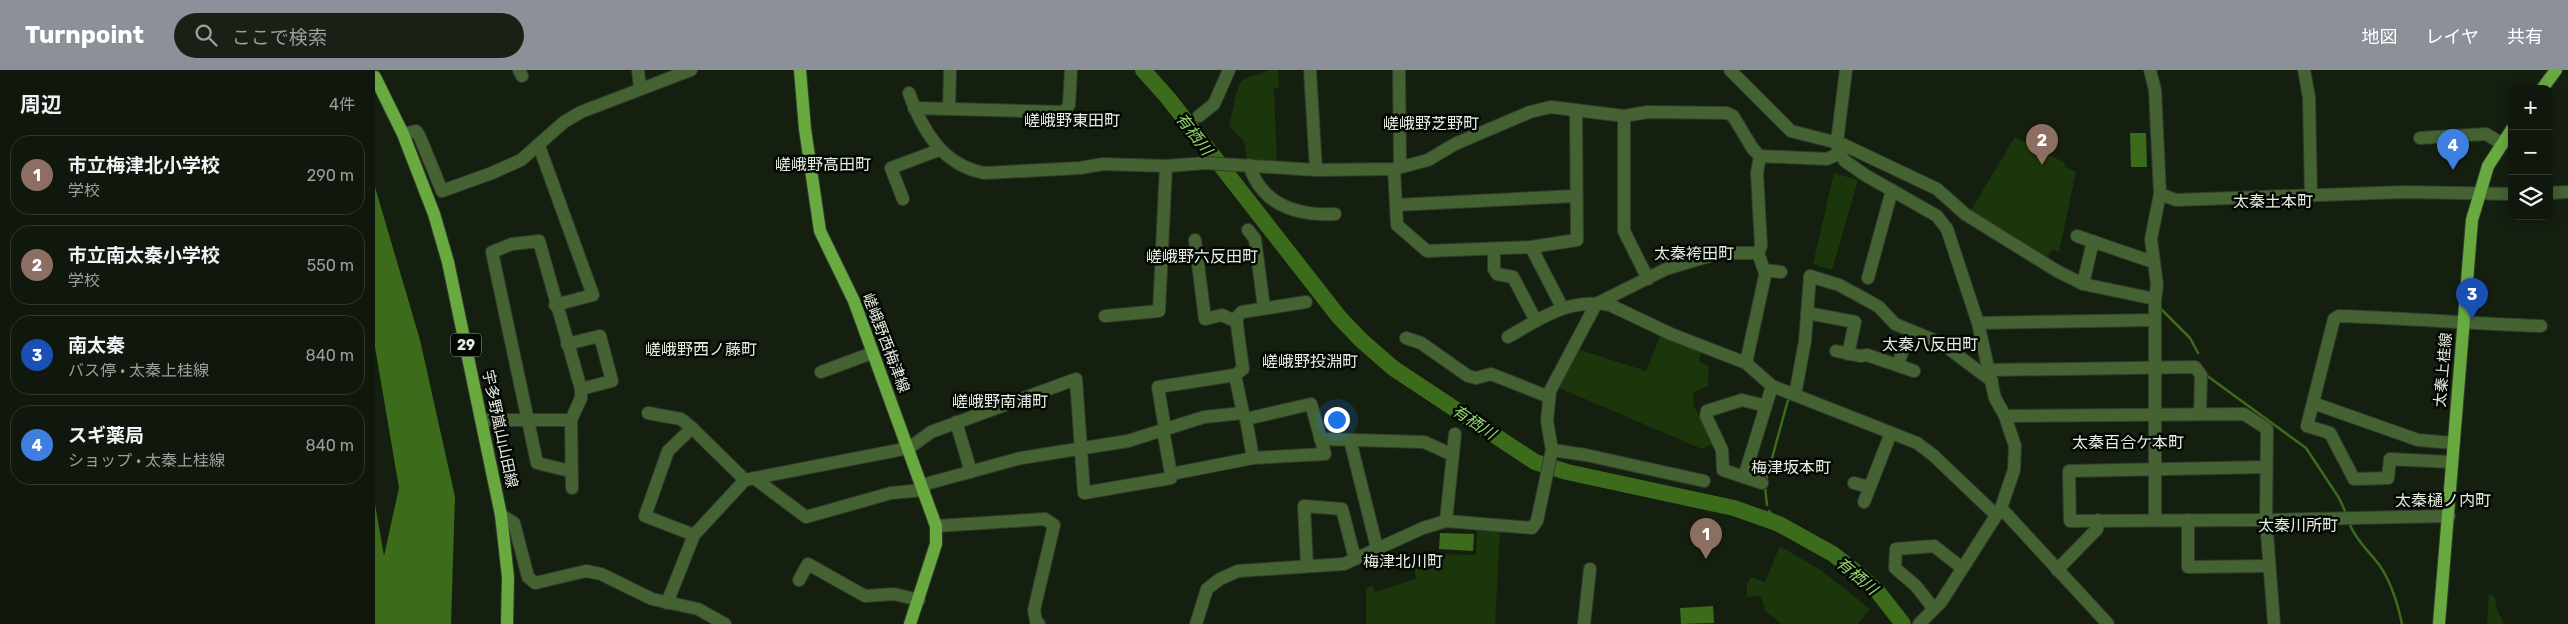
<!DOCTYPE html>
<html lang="ja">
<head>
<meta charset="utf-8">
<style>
  body { margin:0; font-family:Rubik,"Noto Sans JP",sans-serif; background:#192015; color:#f1f3f6 }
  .controls { position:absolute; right:15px; top:15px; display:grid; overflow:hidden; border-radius:10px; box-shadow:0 2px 12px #0003 }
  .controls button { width:45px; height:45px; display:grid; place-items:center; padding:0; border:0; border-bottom:1px solid #30362d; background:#10170c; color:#f1f3f6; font:25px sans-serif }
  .you { position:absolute; left:961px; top:349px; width:18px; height:18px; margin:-12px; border:4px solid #fff; border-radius:50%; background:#1a73e8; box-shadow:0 0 0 8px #1a73e833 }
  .badge { display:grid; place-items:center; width:32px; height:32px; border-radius:50%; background:#8c9099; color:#fff; font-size:16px; font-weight:700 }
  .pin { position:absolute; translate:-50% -41px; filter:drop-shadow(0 1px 2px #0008) }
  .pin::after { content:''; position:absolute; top:26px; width:18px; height:15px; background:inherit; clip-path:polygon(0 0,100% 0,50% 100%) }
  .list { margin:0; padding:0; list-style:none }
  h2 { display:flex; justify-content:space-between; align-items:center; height:65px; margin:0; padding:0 20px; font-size:21px }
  h2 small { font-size:16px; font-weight:400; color:#9c9f9d }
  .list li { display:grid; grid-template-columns:32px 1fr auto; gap:15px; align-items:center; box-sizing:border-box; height:80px; margin:0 10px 10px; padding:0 10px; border:1px solid #30362d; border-radius:20px }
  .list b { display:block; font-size:19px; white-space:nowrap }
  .list p { margin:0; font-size:16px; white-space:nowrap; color:#9c9f9d }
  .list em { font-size:16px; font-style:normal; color:#9c9f9d }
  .icon { flex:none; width:28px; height:28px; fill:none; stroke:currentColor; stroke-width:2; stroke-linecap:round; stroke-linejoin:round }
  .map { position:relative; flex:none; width:2193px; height:554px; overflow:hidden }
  header { display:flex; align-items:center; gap:30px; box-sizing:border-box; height:70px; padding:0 25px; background:#8c9099; color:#fff }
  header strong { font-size:24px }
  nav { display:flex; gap:28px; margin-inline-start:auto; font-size:18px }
  .search { width:350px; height:45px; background:#192015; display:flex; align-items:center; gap:12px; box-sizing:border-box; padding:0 18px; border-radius:28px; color:#9c9f9d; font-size:19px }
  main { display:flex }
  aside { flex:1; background:#10170c }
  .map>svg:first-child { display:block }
  .green { fill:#1c360b }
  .water { fill:#3c6b1b }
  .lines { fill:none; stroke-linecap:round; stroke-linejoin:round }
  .stream { stroke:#3c6b1b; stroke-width:2.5 }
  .river { stroke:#3c6b1b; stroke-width:16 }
  .minor-casing { stroke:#323c2e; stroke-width:14 }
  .major-casing { stroke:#323c2e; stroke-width:14 }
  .minor { stroke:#446232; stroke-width:12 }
  .major { stroke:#69aa40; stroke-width:12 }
  .labels { text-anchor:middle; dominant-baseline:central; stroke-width:5; stroke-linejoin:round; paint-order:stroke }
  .shield { fill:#040803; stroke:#a2a8a0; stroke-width:1 }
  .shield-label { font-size:14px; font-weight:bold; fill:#e6ede3 }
  .street-label { font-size:15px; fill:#e6ede3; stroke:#040803 }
  .neighbourhood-label { font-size:16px; fill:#e6ede3; stroke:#040803 }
  .water-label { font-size:16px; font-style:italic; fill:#94d66f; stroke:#040803 }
</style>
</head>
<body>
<header>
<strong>Turnpoint</strong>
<div class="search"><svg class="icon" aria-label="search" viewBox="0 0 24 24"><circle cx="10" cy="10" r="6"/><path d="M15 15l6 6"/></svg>ここで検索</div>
<nav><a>地図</a><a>レイヤ</a><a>共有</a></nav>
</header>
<main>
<aside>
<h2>周辺<small>4件</small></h2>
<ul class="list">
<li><span class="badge" style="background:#8d6e63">1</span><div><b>市立梅津北小学校</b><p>学校</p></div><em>290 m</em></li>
<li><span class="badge" style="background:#8d6e63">2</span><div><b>市立南太秦小学校</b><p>学校</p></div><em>550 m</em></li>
<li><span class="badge" style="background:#1a4fb4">3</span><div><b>南太秦</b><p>バス停 · 太秦上桂線</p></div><em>840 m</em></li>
<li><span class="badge" style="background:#3f7fe0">4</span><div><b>スギ薬局</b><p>ショップ · 太秦上桂線</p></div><em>840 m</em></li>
</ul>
</aside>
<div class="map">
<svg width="2193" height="554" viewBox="0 0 2193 554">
  <rect width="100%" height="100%" fill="#151f10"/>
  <g class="green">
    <path d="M893 0H903L904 17 899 18 902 93 872 91 869 71 854 57C857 47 861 16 867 11 875 5 885 6 893 0Z"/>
    <polygon points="1640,67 1690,93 1689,96 1701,102 1684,182 1678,179 1672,186 1596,140"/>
    <polygon points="1459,103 1483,110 1457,200 1438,194"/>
    <polygon points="1285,266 1326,282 1324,292 1334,296 1333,316 1318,322 1319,337 1339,373 1327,379 1182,317 1202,279 1271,301"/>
    <polygon points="1102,460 1125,462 1120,554 991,554 991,518 997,516 1000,522 1041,509 1037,487 1058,488 1059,484 1101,485"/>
    <polygon points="1405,476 1447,501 1495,539 1483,554 1406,554 1390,540 1386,526 1372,527 1372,514 1376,507 1390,512"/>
    <polygon points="2114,523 2120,528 2122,540 2129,554 2112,554"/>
  </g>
  <g class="water">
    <polygon points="1755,63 1771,63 1772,97 1756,97"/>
    <polygon points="0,117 45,270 80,427 76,554 0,554 0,434 9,486 24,418 0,277"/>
    <polygon points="1065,463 1099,464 1098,481 1064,479"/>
    <polygon points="1338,536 1339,553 1306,554 1305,538"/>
  </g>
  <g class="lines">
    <g class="stream">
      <polyline points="1785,238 1815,268 1823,283"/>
      <polyline points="1831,305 1931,378 1964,428 1970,441"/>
      <polyline points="1391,410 1413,330"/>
      <polyline points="1390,416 1392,435"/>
      <polyline points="1394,441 1404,454"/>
      <path d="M1975 455C1982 472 1995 482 2005 496 2016 512 2023 535 2027 554"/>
    </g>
    <polyline class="river" points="768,0 793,28 964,247 986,270 1018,298 1160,392 1192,402 1359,438 1404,454 1458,484 1481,502 1503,522 1528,554"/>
    <defs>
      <g id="minor">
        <polyline points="144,0 147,6"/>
        <polyline points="263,0 265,18"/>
        <polyline points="935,0 941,100"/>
        <polyline points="1024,0 1025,96"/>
        <polyline points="1355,0 1416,61 1467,74 1562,119 1590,144 1682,201 1708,214 1780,229"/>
        <polyline points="1471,0 1462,72 1463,81 1470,91 1490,105 1562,146 1572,159 1603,253 1620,328 1630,346 1640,376 1639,400 1626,438 1566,532 1544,554"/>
        <polyline points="1775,0 1780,20 1785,124 1776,169 1782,215 1780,229 1780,450"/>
        <polyline points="1929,0 1934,27 1936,125"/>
        <path d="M534 23C547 60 568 96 610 103L705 98 728 94 791 96 831 93 941 100 1019 99 1053 90 1080 74 1155 42 1176 37 1249 46 1273 42 1352 43 1358 46 1378 79 1385 86 1452 89 1465 83"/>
        <polyline points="539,38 689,42 694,35 696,0"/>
        <polyline points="574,39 575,0"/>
        <polyline points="824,46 839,34 854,0"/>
        <polyline points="1249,46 1249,161 1273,209"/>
        <polyline points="28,64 41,61 44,65 67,121 117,103 146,90 189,52 206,42 316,0"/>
        <polyline points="2045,68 2111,64 2126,73"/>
        <polyline points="164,76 218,225 180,235"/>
        <path d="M874 95C887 135 921 146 960 144"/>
        <polyline points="1019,99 1022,155 1052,181 1156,177 1202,170 1201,41"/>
        <polyline points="2174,123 2193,122"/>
        <polyline points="1785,124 1801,130 2030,122 2137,124"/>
        <polyline points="528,129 516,98 564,80"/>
        <polyline points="1021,135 1201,126"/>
        <polyline points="873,160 880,169 889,238"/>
        <polyline points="1702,166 1778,192"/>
        <polyline points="820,170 830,249 847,245 862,252"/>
        <polyline points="1156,177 1187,237"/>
        <polyline points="1119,179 1119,199 1122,204 1138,207 1161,251"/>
        <polyline points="1383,183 1389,200 1406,202"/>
        <polyline points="1493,208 1517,120"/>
        <polyline points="1708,214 1718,171"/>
        <polyline points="1223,233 1235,235 1296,264 1371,293 1397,316 1542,373 1558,385 1621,445"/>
        <polyline points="1432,243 1480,252 1473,284"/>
        <polyline points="730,246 784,241 791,96"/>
        <polyline points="1603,253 1780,250"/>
        <path d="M1133 267C1161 251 1188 232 1221 234L1291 199 1344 183H1383L1386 176 1382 103 1385 86"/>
        <polyline points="1031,268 1046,273 1093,306 1101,308 1116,304 1174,327"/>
        <polyline points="192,274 225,266 237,311 206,319"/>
        <polyline points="1461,281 1485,286 1492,285 1539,301"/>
        <polyline points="1371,293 1391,201"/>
        <polyline points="1523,295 1530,273"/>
        <polyline points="1615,300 1820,297 1826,305 1825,344"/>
        <polyline points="446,302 497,283"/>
        <polyline points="860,305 868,343"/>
        <polyline points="1420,325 1430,271 1435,206 1464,215 1490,229 1504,237 1520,254 1566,273 1617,311"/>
        <polyline points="1938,333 2043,370 2078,373"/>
        <polyline points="273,343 306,349 317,358"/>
        <polyline points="1630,346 1869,344 1892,359 1891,450 1899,554"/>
        <polyline points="107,350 196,350"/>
        <polyline points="581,352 596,402"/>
        <polyline points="790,359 783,317 860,305 868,299 861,248 867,242 931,232"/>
        <polyline points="788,360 796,404"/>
        <polyline points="945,369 1049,372 1078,385"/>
        <polyline points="975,370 1002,478"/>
        <polyline points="1177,380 1211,385 1329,411"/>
        <path d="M2076 392 2015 389 2013 408 1979 409 1955 363 1932 356 1959 249 1964 246C2031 248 2099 254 2166 256"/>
        <polyline points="1891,397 1694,401 1695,451 1891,450 2074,446"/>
        <polyline points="195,401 162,393 117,182 137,174 164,171 206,319 206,328 196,350 197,418"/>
        <polyline points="1369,407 1397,316"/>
        <polyline points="379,408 431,447 516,423 549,420"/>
        <polyline points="1387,413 1348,400 1347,380 1331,346 1332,341 1367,330 1391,336"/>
        <polyline points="1479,413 1494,417"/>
        <polyline points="547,415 646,388 753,371 829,347 868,343 871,349"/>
        <polyline points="1489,432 1516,363"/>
        <polyline points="1626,438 1733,554"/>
        <polyline points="126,445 139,453 153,507 160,513 211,501 226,504 277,529 323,539 350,554"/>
        <polyline points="1813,450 1813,497 1894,496"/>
        <polyline points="1071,451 1080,364"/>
        <polyline points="561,456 670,449 679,455 659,540 661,551 664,554"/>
        <polyline points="319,465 270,446 293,381 317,358 370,410"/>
        <polyline points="932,495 929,436 967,439 980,489"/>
        <polyline points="1682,500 1722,459 1723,450"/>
        <polyline points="424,510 433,494 490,526 519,524 544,530"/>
        <polyline points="292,533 319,465 370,410 534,378 556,362 701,309 709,423 796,408 796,404 878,388 950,384 936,334 871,349 878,388"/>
        <polyline points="1559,539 1541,516 1520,498 1521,479 1559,476 1587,498"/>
        <polyline points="821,554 832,519 845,509 863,501 969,494 1048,458 1071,451 1157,458 1162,451 1177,380 1172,351 1175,321 1221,234"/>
        <polyline points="1209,554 1215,499"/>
      </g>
      <g id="major">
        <polyline points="425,0 430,59 445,161 479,231 561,456 561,474 535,554"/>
        <polyline points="0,7 28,64 59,144 73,192 126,445 133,507 132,554"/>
        <polyline points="2167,19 2181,0"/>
        <polyline points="2064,554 2097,150 2113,96 2137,59"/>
      </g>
    </defs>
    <use href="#minor" class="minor-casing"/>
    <use href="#major" class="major-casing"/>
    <use href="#minor" class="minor"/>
    <use href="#major" class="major"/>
  </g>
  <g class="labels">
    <rect class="shield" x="76" y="263.5" width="30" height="23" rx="4"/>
    <g class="shield-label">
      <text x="91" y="275">29</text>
    </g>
    <g class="street-label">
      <text transform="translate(511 273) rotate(69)">嵯峨野西梅津線</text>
      <text transform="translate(2068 300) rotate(-85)">太秦上桂線</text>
      <text transform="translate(125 359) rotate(78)">宇多野嵐山山田線</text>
    </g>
    <g class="neighbourhood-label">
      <text x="697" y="50">嵯峨野東田町</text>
      <text x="1056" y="53">嵯峨野芝野町</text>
      <text x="448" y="94">嵯峨野高田町</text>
      <text x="1898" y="131">太秦土本町</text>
      <text x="1319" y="183">太秦袴田町</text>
      <text x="827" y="186">嵯峨野六反田町</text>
      <text x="1555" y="274">太秦八反田町</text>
      <text x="326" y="279">嵯峨野西ノ藤町</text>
      <text x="935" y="291">嵯峨野投淵町</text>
      <text x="625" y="331">嵯峨野南浦町</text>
      <text x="1753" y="372">太秦百合ケ本町</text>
      <text x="1416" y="397">梅津坂本町</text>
      <text x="2068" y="430">太秦樋ノ内町</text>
      <text x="1923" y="455">太秦川所町</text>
      <text x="1028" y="491">梅津北川町</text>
    </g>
    <g class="water-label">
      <text transform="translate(819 64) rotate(52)">有栖川</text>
      <text transform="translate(1099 352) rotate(34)">有栖川</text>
      <text transform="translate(1482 506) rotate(40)">有栖川</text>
    </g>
  </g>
</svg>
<div class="controls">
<button>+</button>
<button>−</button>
<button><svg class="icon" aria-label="layers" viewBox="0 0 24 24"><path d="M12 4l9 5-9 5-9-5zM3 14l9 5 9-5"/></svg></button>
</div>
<div class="you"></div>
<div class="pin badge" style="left:1331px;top:489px;background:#8d6e63">1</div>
<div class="pin badge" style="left:1667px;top:95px;background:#8d6e63">2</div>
<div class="pin badge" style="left:2097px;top:249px;background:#1a4fb4">3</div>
<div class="pin badge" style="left:2078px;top:100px;background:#3f7fe0">4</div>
</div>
</main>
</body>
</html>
